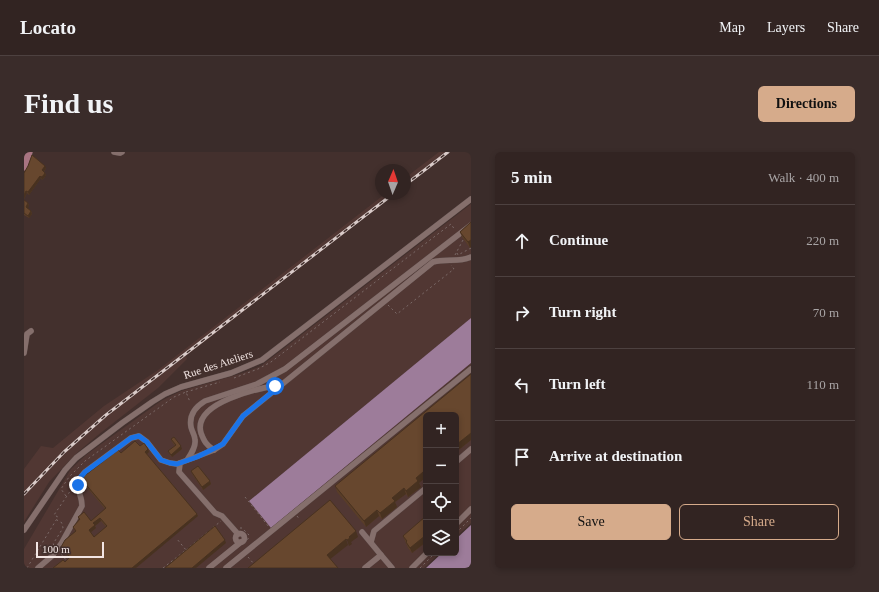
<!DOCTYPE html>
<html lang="en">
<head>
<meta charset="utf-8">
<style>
  body { margin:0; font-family:Georgia,serif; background:#3a2c2a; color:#f1f3f6 }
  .controls { position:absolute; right:12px; bottom:12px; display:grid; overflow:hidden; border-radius:6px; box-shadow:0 2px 6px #0003 }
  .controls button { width:36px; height:36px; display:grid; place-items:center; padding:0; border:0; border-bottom:1px solid #4d4140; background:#322422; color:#f1f3f6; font:20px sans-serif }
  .compass { position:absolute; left:351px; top:12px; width:36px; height:36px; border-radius:50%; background:#322422; box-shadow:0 2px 6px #0003; rotate:2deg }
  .scale { position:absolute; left:12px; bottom:10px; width:68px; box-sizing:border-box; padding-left:4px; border:2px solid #f2e5e3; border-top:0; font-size:11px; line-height:14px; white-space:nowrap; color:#f2e5e3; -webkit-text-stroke:3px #43302d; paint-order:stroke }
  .stop { position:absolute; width:12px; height:12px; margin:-9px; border:3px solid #1a73e8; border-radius:50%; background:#fff }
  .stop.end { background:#1a73e8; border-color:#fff; box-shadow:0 1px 4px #0008 }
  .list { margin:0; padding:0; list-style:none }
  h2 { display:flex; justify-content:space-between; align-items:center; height:52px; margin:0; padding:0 16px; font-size:17px }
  h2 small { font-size:13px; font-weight:400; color:#a8a4a5 }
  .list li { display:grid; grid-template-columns:26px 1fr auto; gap:12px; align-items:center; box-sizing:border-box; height:72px; padding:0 16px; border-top:1px solid #4d4140 }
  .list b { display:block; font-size:15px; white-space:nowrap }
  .list em { font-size:13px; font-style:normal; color:#a8a4a5 }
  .actions { display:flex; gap:8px; padding:12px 16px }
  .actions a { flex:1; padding:9px 0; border:1px solid #d6ab8b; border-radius:6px; text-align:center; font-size:14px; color:#d6ab8b }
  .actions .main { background:#d6ab8b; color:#111 }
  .icon { flex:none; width:22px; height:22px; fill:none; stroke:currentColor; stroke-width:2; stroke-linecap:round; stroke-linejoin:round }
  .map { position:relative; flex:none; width:447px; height:416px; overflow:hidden; border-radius:6px }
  header { display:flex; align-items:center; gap:24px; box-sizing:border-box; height:56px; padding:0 20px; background:#322422; border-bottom:1px solid #4d4140 }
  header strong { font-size:19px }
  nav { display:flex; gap:22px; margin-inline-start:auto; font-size:14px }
  .intro { display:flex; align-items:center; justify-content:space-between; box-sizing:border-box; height:96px; padding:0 24px }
  h1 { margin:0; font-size:28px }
  .button { padding:10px 18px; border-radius:6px; background:#d6ab8b; color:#111; font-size:14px; font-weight:700 }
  main { display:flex; gap:24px; padding:0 24px }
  aside { flex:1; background:#322422; border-radius:6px; box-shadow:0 2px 6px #0003 }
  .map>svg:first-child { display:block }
  .built { fill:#513733 }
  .water { fill:#9d7c9a }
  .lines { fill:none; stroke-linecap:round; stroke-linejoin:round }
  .minor-casing { stroke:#5d4d4b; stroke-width:6 }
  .major-casing { stroke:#5d4d4b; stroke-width:8 }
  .path { stroke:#7b6a68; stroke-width:1; stroke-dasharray:2 3; stroke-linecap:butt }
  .minor { stroke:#856f6c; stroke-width:5.5 }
  .major { stroke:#a87481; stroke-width:7 }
  .rail-casing { stroke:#d9cbc9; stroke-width:3 }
  .rail { stroke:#43302d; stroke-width:1.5; stroke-dasharray:4.5; stroke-linecap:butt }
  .wall { fill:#593d28; fill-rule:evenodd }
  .shaded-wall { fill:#483220 }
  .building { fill:#67472e; stroke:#483220; fill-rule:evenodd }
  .route { stroke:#1a73e8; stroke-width:5 }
  .labels { text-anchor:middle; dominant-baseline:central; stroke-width:3; stroke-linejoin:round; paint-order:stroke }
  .street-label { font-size:11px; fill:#f2e5e3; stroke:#43302d }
</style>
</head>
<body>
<header>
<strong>Locato</strong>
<nav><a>Map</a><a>Layers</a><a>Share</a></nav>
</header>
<div class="intro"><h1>Find us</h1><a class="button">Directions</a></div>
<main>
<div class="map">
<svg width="447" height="416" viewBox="0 0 447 416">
  <rect width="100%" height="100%" fill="#43302d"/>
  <g class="built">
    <polygon points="415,0 426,0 381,34 381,26"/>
    <polygon points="361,42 371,42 162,204 163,207 134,236 74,283 54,300 25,330 0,370 0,317 17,294 29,296 80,254 134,218"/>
    <polygon points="447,52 447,166 225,349 247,375 447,211 447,371 432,385 432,263 402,263 402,401 416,401 400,416 0,416 0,397 47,317 62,303 137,249 157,239 219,221 237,214"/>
  </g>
  <g class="water">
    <polygon points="447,166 447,211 247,376 225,349"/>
    <polygon points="447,373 447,414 445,416 402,416 418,401 432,401 432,387"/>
  </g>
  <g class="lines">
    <defs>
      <g id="minor">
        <polyline points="90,0 96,1 98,0"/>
        <polyline points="0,201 3,182 7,179"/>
        <path d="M190 298C182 293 180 289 177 281 168 250 236 236 256 233"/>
        <path d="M163 308C167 302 172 295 171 288 171 283 168 280 167 275 165 264 171 255 181 249L233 232 261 217 447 73"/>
        <polyline points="432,310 447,297"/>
        <polyline points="156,311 155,320 191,361 198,364 214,382"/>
        <polyline points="432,372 447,357"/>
        <polyline points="0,378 41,318 52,306 98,271 128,250 141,242 157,235 207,221 238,208 447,47"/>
        <polyline points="338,380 357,403"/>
        <circle cx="216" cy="386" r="4.5"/>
        <polyline points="347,390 350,379 402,336"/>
        <path d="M14 416 28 404 37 392 58 354C58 338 47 335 61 320L107 286 115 284 123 290 137 308 146 311 153 312 190 298 199 292 219 264 409 110C422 106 435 111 447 105"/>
        <polyline points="185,416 217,390"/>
        <polyline points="202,416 447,217"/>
        <polyline points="341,416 357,403 368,416"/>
        <polyline points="388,416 403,401"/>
      </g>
      <polyline id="major" points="0,15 5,0"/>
    </defs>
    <use href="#minor" class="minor-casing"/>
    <use href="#major" class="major-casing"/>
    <g class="path">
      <polyline points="433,101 434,103 447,96"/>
      <polyline points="431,103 439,88 438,87"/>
      <polyline points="364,153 373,162 430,117 427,113"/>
      <polyline points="210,226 234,217 247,210 427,72 431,78"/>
      <polyline points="162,240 196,230"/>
      <polyline points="42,344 37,337 45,325 61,309 150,245 162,240 166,250"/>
      <polyline points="221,345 245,375"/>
      <polyline points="273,364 276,368"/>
      <polyline points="216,376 218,376 225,383 224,387 222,389"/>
      <polyline points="432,381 447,366"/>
      <polyline points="30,393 29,392 39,376 38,371 33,368"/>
      <polyline points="162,398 197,369"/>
      <polyline points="37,402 43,409"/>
      <polyline points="224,405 230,412"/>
      <polyline points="3,416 34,365 30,363 49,335"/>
      <polyline points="139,416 162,398 153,387"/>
      <polyline points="396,416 411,401"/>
    </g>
    <use href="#minor" class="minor"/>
    <use href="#major" class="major"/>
    <defs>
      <g id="rail">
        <polyline points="381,33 424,0"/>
        <polyline points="0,342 40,300 82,263 369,42"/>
      </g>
    </defs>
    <use href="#rail" class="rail-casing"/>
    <use href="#rail" class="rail"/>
  </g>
  <g class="wall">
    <polygon points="22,16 20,20 21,21 22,23 20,26 18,28 17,26 5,43 3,41 0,47 0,21"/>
    <polygon points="0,48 4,51 5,54 3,56 7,59 8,62 5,66 0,63"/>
    <polygon points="447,70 446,96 438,85 436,80"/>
    <polygon points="447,222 447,288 432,300 432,263 402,263 402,327 401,326 395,331 397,335 384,345 382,342 371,350 373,355 358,367 355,364 342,375 313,340 311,334"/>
    <polygon points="147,287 158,297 148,305 145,302 144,299 151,294 148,290"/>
    <path d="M116 294 124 297 125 300 123 302 173 362 174 364 41 410 45 406 38 397 37 395 51 380 49 375 55 368 54 365 67 369 81 357 59 331 58 328 97 301ZM77 369 82 375 70 385 67 380 72 376 71 374Z"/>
    <polygon points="167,319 186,329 187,332 179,338 168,322"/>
    <polygon points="402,364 402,390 388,401 384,396 379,384"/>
  </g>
  <g class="shaded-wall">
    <polygon points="21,14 22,16 19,21 18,18"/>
    <polygon points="21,21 22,23 20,26 18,28 17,25"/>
    <polygon points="16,24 17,26 5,43 4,40"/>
    <polygon points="2,39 3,41 0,47 0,43"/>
    <polygon points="4,51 5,54 3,58 2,55"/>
    <polygon points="7,59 8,62 5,66 4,64"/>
    <polygon points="447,88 447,95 446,96 444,90"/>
    <polygon points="447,281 447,288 432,300 432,293"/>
    <polygon points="157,294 158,297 148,305 147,303"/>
    <polygon points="124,297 125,300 122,303 121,300"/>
    <polygon points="399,320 401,326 395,331 397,335 384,345 382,339 392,326"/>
    <polygon points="186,329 187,332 179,338 178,335"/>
    <polygon points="380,336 382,342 371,350 373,355 358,367 356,361 368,346"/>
    <polygon points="353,358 355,364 342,375 340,369"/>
    <polygon points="173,362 174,364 112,416 108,416"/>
    <polygon points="76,366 77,369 71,374 72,376 66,381 65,378 69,371"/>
    <polygon points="332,379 334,385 327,390 328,392 325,394 323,388 325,385"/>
    <polygon points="402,383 402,390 388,401 386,396"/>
    <polygon points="322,387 324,393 305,408 303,403"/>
    <polygon points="201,388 202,391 172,416 168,416"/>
  </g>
  <g class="building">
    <polygon points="8,3 21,14 18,18 21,21 19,24 17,25 16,24 4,40 2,39 0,43 0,21 4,14"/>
    <polygon points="0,48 4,51 2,55 7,59 4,64 0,61"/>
    <polygon points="447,70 447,88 444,90 436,80"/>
    <polygon points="447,222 447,281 432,293 432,263 402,263 402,324 399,320 392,326 394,329 382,339 380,336 368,346 371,349 356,361 353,358 340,369 311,334"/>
    <polygon points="150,285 157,294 147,303 144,299 152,293 147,287"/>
    <path d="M111 289 116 294 120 291 124 297 121 300 173 362 108 416H29L39 408 41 410 46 405 37 395 41 388 52 379 49 375 56 367 54 365 60 360 67 369 82 356 58 328 59 325 94 298 97 301ZM76 366 83 374 70 385 65 378 71 373 69 371Z"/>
    <polygon points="174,314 186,329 178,335 167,319"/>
    <polygon points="306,348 332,379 325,385 326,386 323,388 322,387 303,403 314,416 224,416"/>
    <polygon points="402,364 402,383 386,396 382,390 383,389 379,384"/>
    <polygon points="191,374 201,388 168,416 141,416"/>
  </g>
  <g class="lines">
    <polyline class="route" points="54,333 55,327 61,320 107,286 115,284 123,290 137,308 146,311 153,312 173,305 199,292 219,264 257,233 251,234"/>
  </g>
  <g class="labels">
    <g class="street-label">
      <text transform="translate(194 212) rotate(-18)">Rue des Ateliers</text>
    </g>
  </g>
</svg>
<div class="controls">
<button>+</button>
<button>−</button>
<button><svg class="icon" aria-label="locate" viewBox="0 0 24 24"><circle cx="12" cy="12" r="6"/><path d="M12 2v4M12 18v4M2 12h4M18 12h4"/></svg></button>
<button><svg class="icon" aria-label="layers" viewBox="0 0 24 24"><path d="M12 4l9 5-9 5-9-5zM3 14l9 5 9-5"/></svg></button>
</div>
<svg class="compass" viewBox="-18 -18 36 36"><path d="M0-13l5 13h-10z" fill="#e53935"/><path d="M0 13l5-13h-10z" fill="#a8a4a5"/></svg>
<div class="scale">100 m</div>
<div class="stop" style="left:251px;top:234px"></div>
<div class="stop end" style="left:54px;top:333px"></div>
</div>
<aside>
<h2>5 min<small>Walk · 400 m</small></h2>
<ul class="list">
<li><svg class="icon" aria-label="ahead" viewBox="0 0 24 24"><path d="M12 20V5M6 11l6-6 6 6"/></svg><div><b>Continue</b></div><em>220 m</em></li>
<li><svg class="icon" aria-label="right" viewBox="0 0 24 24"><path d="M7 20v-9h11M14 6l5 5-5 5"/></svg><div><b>Turn right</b></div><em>70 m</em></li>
<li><svg class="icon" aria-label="left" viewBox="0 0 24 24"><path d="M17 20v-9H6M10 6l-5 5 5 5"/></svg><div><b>Turn left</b></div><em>110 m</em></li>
<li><svg class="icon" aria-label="arrive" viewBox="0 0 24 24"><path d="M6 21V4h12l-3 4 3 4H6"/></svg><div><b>Arrive at destination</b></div></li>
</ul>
<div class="actions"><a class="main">Save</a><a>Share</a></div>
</aside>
</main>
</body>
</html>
